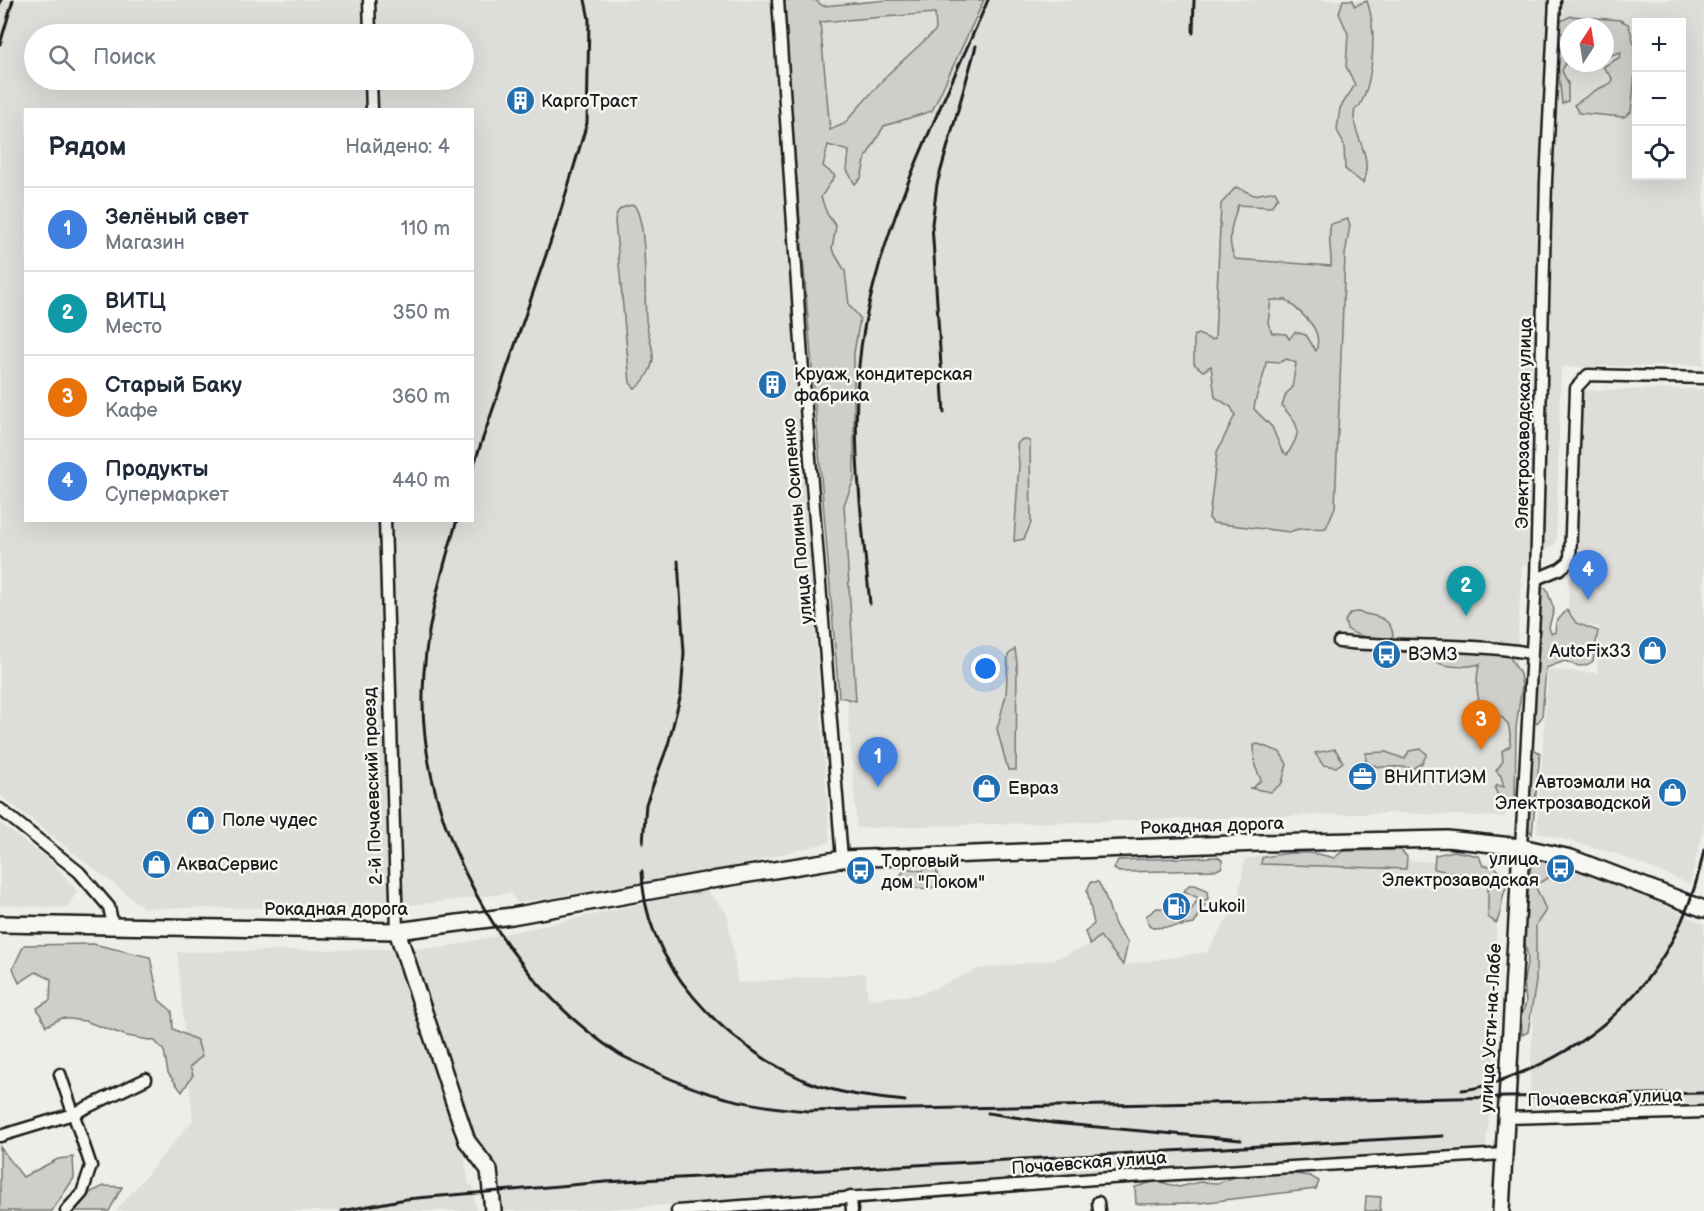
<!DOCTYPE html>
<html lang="ru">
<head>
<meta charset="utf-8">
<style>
  body { margin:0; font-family:"Balsamiq Sans",sans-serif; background:#f2f2f3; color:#1f2937 }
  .controls { position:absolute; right:18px; top:18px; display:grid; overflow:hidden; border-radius:0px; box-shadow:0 6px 24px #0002 }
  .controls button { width:54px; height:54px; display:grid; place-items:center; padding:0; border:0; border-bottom:2px solid #e0e1e3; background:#fff; color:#1f2937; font:30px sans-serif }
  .compass { position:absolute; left:1560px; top:18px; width:54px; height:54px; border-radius:50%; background:#fff; box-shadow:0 6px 24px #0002; rotate:12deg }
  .you { position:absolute; left:986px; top:669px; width:21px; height:21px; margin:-15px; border:4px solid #fff; border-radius:50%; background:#1a73e8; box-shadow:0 0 0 9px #1a73e833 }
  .badge { display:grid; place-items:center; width:39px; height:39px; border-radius:50%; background:#ea580c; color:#fff; font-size:20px; font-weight:700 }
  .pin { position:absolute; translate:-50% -50px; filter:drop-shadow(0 2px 3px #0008) }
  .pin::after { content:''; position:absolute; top:32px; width:21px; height:18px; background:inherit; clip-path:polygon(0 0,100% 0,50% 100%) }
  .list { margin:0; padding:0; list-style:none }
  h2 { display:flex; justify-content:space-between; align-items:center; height:78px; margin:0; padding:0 24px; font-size:26px }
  h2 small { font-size:20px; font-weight:400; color:#747a83 }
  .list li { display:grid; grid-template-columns:39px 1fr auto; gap:18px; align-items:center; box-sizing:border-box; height:84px; padding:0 24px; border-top:2px solid #e0e1e3 }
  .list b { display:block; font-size:22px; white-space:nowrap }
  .list p { margin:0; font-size:20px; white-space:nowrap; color:#747a83 }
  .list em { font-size:20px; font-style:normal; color:#747a83 }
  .icon { flex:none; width:33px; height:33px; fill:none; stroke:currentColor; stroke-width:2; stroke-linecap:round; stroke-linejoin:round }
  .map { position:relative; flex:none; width:1704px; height:1211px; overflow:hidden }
  .search { position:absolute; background:#fff; box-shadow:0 6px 24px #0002; left:24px; top:24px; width:450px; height:66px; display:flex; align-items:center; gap:15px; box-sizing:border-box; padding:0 21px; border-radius:33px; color:#747a83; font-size:22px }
  .panel { position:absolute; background:#fff; box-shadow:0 6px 24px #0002; left:24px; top:108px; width:450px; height:414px; border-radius:0px }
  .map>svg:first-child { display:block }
  .built { fill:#ddddda; fill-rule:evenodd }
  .green { fill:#cececb; stroke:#757574; stroke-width:1.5; fill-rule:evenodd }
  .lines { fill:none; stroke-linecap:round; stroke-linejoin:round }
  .street-casing { stroke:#1c1c1c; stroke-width:15 }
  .secondary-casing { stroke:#1c1c1c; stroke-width:20 }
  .street { stroke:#f6f6f2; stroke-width:10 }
  .secondary { stroke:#f6f6f2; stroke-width:15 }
  .rail { stroke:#1c1c1c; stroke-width:3 }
  .labels { text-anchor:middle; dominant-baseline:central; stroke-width:5; stroke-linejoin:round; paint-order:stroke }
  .poi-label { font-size:18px; fill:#1c1c1c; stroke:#f6f6f2; text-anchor:start }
  .street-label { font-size:18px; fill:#1c1c1c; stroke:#f6f6f2 }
</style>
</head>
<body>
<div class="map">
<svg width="1704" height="1211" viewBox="0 0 1704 1211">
  <rect width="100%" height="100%" fill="#edede9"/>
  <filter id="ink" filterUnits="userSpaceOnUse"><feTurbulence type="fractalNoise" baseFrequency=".0167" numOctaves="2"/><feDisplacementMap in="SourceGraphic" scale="12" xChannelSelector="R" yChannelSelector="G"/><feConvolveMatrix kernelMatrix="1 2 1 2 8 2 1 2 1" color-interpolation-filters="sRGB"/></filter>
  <g filter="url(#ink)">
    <g class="built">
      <path d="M0 0H770L830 842 720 870 517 903 511 893 387 908H144L0 795ZM34 34H464V80H34ZM26 110H472V520H26Z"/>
      <path d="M793 0H1704V365L1561 367 1556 543 1522 567 1507 813 1504 817 1394 813 857 828ZM1636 22H1682V176H1636ZM1569 27H1605V63H1569Z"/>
      <polygon points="1704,389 1704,827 1690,884 1614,853 1537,832 1548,670 1597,673 1599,626 1568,625 1569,582 1574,569 1582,390"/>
      <polygon points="0,823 53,863 77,891 67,908 0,905"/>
      <polygon points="1265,855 1497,864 1494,1074 1485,1152 576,1211 504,1211 499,1170 462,1145 469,1185 473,1185 476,1211 116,1211 193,1120 177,952 441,948 706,890 727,913 738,983 865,973 868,999 922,994 978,969 1052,960 1090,945 1100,936 1123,965 1207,952 1237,904 1245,859"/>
      <polygon points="1557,864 1628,888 1704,924 1704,1103 1529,1107 1539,883"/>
    </g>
    <g class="green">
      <path d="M782 0H815L823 6 888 0H984L932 111 884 126 866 157 861 178 855 184 847 170 849 151 828 145 823 166 835 176 821 197 827 214 836 226 832 249 845 271 849 305 860 318 854 353V479L844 505 856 701 839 697ZM935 13 936 30 887 75 844 124 830 130 820 22Z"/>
      <path d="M1343 0H1353L1354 6 1367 1C1377 29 1374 81 1359 107L1355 109C1349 134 1375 152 1363 183L1345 169 1344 145 1337 130 1340 108 1355 85 1346 66 1348 34 1339 13Z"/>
      <path d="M1571 16 1620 20 1628 24C1640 53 1634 82 1631 112L1624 117 1579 113 1574 105 1596 90 1611 83 1612 78 1603 67 1620 57 1621 52 1605 57 1613 41V36L1605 35V27H1569V33H1559L1561 49 1569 56 1562 71 1568 83V101L1562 104 1555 37 1559 22Z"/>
      <path d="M1236 187 1254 195 1275 191 1278 197 1271 207 1238 205C1232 223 1226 241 1235 259L1331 266C1332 252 1327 238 1331 224L1348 219 1350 225 1345 255 1335 507 1326 528C1315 530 1299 526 1290 532L1213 523 1209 518 1217 452 1235 415 1231 407 1215 397 1211 366 1203 371 1194 364V336L1198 334 1212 340 1215 338 1221 204ZM1271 300H1287C1302 315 1324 328 1316 351L1306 335 1295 332 1289 339 1286 334 1272 333 1268 323ZM1287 359 1296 363 1292 388 1286 394 1282 406C1301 428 1302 430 1287 455L1282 451 1272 427 1254 409C1256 390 1265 380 1266 361L1280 362Z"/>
      <path d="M634 205C648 223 644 294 646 320 647 332 653 345 653 357 653 367 644 384 635 388L630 383 615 221C616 209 623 206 634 205Z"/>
      <polygon points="1022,439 1030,441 1031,523 1024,539 1014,541 1019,464 1017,444"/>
      <path d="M1540 588H1546L1554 609 1549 627 1551 633H1555L1556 622 1567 610 1576 623 1598 631 1593 661C1583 669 1576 666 1565 661L1546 668 1542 717 1537 723 1532 718Z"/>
      <path d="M1357 612C1372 616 1391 615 1393 635L1390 639C1376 639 1358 637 1347 629L1345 621 1350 613Z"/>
      <polygon points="1015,649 1017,663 1016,770 1008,770 997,729 1006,695 1008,655"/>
      <path d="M1463 650 1508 654 1520 674 1522 685 1516 728 1515 807 1511 811 1503 806 1495 789 1497 785 1504 787 1501 776 1496 771 1503 761 1502 751 1510 746C1510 740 1511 728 1507 723 1498 712 1495 714 1484 708 1475 703 1476 673 1480 664 1462 669 1439 667 1423 656L1426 653Z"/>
      <polygon points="1258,744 1280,752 1287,764 1282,783 1271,792 1249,788 1253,788 1261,780 1255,766 1254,745"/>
      <polygon points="1532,748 1540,753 1532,834 1526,826 1529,819 1525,811 1529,756"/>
      <polygon points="1335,749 1343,762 1336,767 1323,765 1315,753"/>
      <path d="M1421 749 1427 754 1422 763 1412 769C1396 763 1382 772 1366 762V753L1386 752 1405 759 1409 751Z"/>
      <path d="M1401 850 1407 857 1406 869 1261 864 1262 858C1285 852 1310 850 1334 858L1343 851Z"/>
      <path d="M1454 851 1479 856 1483 866H1494L1502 874 1506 888C1500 900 1503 912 1496 923L1488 917V879L1434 869 1435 855Z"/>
      <polygon points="1218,857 1222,860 1222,867 1217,870 1119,872 1114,869 1118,860"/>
      <polygon points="1546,860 1564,869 1535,885 1546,910 1536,925 1536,981 1528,1032 1522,1035 1521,1016 1526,1003 1524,980 1528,958 1523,932 1531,865 1534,861"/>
      <path d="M927 866 936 868 938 878 943 879 944 884C931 890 911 890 898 883V878L906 868 922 871Z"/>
      <path d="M1091 882H1098C1112 902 1108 924 1128 942L1123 965 1100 936 1090 945 1085 932 1094 924 1087 890Z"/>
      <polygon points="1189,885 1195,885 1207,890 1208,899 1204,901 1184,891"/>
      <polygon points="1197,900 1205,905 1194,924 1182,926"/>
      <polygon points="1157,908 1174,909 1186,915 1180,926 1154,928 1149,925 1146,916"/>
      <polygon points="93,944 150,957 159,1000 172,1011 173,1029 197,1040 202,1056 190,1067 193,1075 182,1092 168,1073 164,1051 155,1041 127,1036 85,1021 62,1018 46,1026 37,1008 50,1000 51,979 36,972 19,983 13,968 24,945"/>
      <polygon points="0,1147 23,1177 58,1159 73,1157 74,1178 52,1211 0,1211"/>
      <polygon points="1278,1172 1310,1176 1319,1181 1316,1189 1199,1203 1136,1204 1135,1187 1157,1181 1179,1187 1200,1182 1218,1183 1240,1175"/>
      <polygon points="104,1186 122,1187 109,1211 75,1211 91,1192"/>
      <polygon points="1366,1196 1381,1197 1380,1211 1365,1211"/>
    </g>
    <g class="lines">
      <defs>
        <g id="street">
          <polyline points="369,0 370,34"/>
          <polyline points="778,0 802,358 842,859"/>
          <polyline points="371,80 372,110"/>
          <polyline points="385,520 397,931"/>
          <polyline points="1536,579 1560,569 1570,561 1576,388 1588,375 1704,378"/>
          <path d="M1339 642C1403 648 1466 642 1530 653"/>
          <polyline points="0,809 79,872 109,907 113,926"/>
          <polyline points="1521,847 1536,579 1546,181 1555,0"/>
          <polyline points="60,1074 91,1166 82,1193 66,1211"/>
          <polyline points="1506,1118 1704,1112"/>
          <polyline points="0,1136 73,1114 146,1079"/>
          <polyline points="851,1197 852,1211"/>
          <polyline points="1098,1202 1099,1211"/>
          <polyline points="677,1211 1095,1179 1504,1154"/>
        </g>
        <g id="secondary">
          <polyline points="712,880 842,859 1259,843 1447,839 1521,847 1571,858 1704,909"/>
          <polyline points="0,924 397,931 512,916 705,881"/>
          <polyline points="397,931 467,1141 489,1170 493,1211"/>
          <polyline points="1501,1211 1521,847"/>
        </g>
      </defs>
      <use href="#street" class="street-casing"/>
      <use href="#secondary" class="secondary-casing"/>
      <use href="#street" class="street"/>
      <use href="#secondary" class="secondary"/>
      <g class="rail">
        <polyline points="0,4 1,0"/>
        <polyline points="1193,33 1194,0"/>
        <polyline points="0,44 13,0"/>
        <polyline points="944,413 932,224 937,184 976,46"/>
        <polyline points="472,470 558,220 587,123 589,19 585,0"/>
        <path d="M457 520C440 577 424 634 423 693 420 828 506 981 619 1054 629 1060 641 1064 651 1070 708 1097 745 1105 808 1111L1704 1093"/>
        <path d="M870 604C861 512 847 416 865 323 887 210 943 105 988 0"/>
        <polyline points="643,843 646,804 668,745 681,694 684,653 678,561"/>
        <path d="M642 871C643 964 725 1045 806 1081 838 1094 871 1097 905 1101"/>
        <path d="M1462 1090C1484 1088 1508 1078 1528 1070 1623 1029 1684 952 1704 850"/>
        <polyline points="988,1113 1053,1123 1241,1140"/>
        <polyline points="342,1211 406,1199 605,1182 1443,1136"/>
      </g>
    </g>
  </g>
  <defs>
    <symbol id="building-disc" viewBox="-11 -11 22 22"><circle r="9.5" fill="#1f6fb2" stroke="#f6f6f2"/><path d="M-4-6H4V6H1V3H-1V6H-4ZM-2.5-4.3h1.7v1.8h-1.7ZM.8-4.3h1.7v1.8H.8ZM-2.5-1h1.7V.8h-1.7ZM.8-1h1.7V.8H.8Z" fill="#fff"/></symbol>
    <symbol id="shop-disc" viewBox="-11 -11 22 22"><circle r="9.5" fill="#1f6fb2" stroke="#f6f6f2"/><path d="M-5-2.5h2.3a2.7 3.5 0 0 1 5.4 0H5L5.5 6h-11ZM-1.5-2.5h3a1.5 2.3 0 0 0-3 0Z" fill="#fff"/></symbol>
    <symbol id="bus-disc" viewBox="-11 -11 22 22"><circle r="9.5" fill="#1f6fb2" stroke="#f6f6f2"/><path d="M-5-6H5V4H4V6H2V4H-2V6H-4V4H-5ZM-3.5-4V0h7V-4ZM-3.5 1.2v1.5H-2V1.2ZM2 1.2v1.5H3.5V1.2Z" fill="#fff"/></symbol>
    <symbol id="office-disc" viewBox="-11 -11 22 22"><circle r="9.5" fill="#1f6fb2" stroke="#f6f6f2"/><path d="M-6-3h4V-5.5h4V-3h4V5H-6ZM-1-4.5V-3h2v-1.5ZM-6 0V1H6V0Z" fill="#fff"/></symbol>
    <symbol id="fuel-disc" viewBox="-11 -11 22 22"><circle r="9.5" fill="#1f6fb2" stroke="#f6f6f2"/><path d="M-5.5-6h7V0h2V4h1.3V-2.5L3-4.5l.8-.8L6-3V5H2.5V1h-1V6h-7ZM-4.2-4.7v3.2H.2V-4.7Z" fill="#fff"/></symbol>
  </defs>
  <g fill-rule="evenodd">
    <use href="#building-disc" x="504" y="84" width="33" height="33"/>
    <use href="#building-disc" x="756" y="368" width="33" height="33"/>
    <use href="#shop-disc" x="1636" y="634" width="33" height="33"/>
    <use href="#bus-disc" x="1370" y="638" width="33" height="33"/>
    <use href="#office-disc" x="1346" y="760" width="33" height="33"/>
    <use href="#shop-disc" x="970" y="772" width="33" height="33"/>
    <use href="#shop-disc" x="1656" y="776" width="33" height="33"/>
    <use href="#shop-disc" x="184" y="804" width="33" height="33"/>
    <use href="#shop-disc" x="140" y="848" width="33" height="33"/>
    <use href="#bus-disc" x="1544" y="852" width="33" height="33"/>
    <use href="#bus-disc" x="844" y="854" width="33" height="33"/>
    <use href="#fuel-disc" x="1160" y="890" width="33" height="33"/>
  </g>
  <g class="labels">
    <g class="poi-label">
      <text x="541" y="101">КаргоТраст</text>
      <text x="794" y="374">Круаж, кондитерская<tspan x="794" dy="21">фабрика</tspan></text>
      <text x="1631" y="651" text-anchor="end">AutoFix33</text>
      <text x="1408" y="654">ВЭМЗ</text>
      <text x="1384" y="777">ВНИПТИЭМ</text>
      <text x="1651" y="782" text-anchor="end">Автоэмали на<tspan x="1651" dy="21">Электрозаводской</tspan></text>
      <text x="1008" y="788">Евраз</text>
      <text x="222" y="820">Поле чудес</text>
      <text x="1539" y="859" text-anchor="end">улица<tspan x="1539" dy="21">Электрозаводская</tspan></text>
      <text x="881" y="861">Торговый<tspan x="881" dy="21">дом "Поком"</tspan></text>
      <text x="177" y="864">АкваСервис</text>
      <text x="1198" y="906">Lukoil</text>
    </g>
    <g class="street-label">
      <text transform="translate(1524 423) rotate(-89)">Электрозаводская улица</text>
      <text transform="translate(798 521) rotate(-95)">улица Полины Осипенко</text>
      <text transform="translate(373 786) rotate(-92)">2-й Почаевский проезд</text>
      <text transform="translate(1212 826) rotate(-2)">Рокадная дорога</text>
      <text x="336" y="909">Рокадная дорога</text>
      <text transform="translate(1491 1028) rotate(-87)">улица Усти-на-Лабе</text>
      <text transform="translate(1605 1098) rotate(-2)">Почаевская улица</text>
      <text transform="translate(1089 1163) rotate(-4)">Почаевская улица</text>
    </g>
  </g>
</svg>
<div class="controls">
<button>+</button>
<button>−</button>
<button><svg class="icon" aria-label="locate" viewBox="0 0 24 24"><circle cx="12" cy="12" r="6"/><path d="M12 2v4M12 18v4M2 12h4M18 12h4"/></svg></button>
</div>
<svg class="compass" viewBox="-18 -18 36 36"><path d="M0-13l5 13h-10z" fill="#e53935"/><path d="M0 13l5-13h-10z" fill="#747a83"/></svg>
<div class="you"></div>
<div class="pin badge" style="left:878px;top:787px;background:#3f7fe0">1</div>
<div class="pin badge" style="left:1466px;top:616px;background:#0f9aa8">2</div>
<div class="pin badge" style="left:1481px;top:750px;background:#e8710a">3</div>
<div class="pin badge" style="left:1588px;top:600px;background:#3f7fe0">4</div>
<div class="search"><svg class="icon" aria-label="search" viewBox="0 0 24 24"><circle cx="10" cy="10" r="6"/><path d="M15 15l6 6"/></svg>Поиск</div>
<section class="panel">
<h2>Рядом<small>Найдено: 4</small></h2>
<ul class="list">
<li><span class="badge" style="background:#3f7fe0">1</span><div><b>Зелёный свет</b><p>Магазин</p></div><em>110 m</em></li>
<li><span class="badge" style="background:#0f9aa8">2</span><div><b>ВИТЦ</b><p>Место</p></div><em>350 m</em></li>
<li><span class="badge" style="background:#e8710a">3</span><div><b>Старый Баку</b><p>Кафе</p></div><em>360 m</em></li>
<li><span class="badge" style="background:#3f7fe0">4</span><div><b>Продукты</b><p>Супермаркет</p></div><em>440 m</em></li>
</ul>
</section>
</div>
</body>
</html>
